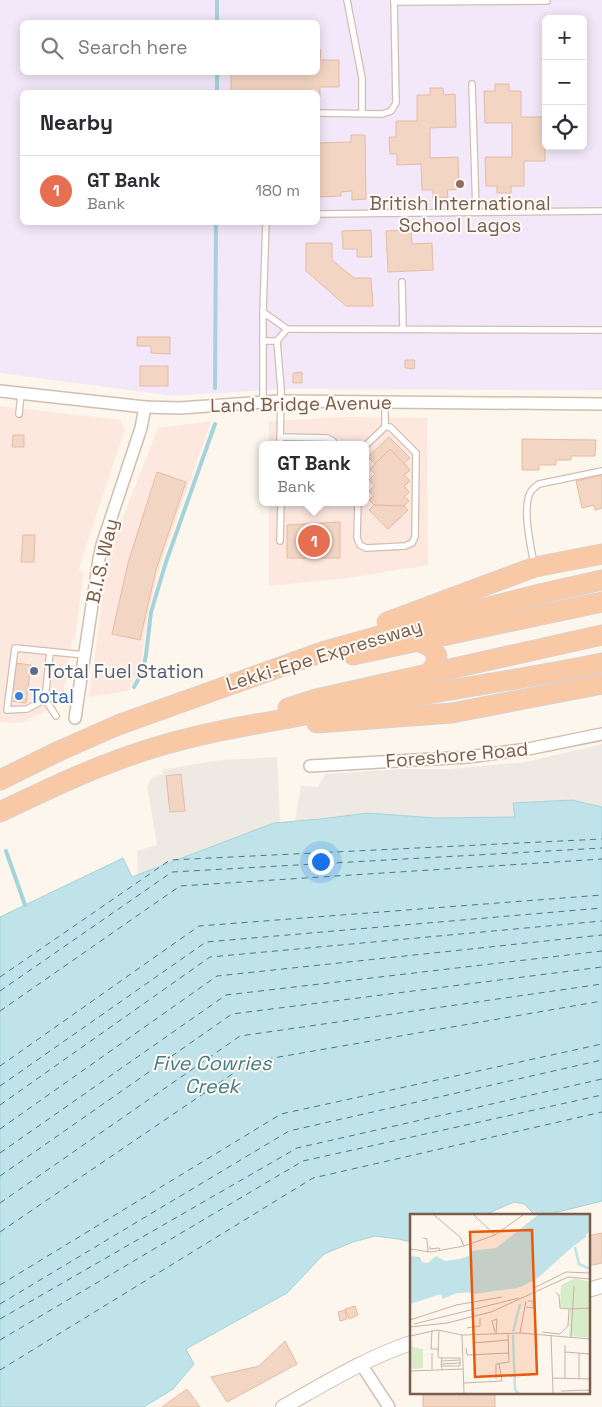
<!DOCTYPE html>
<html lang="en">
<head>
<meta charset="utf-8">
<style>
  body { margin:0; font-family:"Space Grotesk",sans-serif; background:#f7f7f7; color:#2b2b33 }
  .controls { position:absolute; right:15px; top:15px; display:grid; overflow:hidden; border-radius:8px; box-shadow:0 2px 12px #0003 }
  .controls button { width:45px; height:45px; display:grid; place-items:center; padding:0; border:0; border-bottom:1px solid #e1e1e2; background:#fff; color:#2b2b33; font:25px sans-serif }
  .you { position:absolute; left:320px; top:861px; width:18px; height:18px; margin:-12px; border:4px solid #fff; border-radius:50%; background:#1a73e8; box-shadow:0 0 0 8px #1a73e833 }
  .badge { display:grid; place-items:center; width:32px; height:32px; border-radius:50%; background:#e76f51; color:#fff; font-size:16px; font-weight:700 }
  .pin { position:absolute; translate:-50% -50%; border:2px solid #fff; box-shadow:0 1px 5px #0006 }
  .popup { position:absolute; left:259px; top:441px; width:110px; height:65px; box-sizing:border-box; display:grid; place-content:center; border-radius:8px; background:#fff; filter:drop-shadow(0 1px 4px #0005); font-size:16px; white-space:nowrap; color:#7c7c81 }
  .popup b { font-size:19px; color:#2b2b33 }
  .popup::after { content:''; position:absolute; left:50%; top:100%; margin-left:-10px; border:10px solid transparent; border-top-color:#fff }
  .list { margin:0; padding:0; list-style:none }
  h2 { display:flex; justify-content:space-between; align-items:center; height:65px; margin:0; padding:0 20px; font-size:21px }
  h2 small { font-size:16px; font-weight:400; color:#7c7c81 }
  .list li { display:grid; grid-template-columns:32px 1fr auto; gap:15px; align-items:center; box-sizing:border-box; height:70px; padding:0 20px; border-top:1px solid #e1e1e2 }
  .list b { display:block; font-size:19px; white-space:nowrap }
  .list p { margin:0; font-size:16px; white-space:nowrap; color:#7c7c81 }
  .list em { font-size:16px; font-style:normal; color:#7c7c81 }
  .icon { flex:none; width:28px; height:28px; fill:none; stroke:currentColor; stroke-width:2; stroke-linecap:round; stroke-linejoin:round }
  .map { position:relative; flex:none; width:602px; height:1407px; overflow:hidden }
  .search { position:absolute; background:#fff; box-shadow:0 2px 12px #0003; left:20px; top:20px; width:300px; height:55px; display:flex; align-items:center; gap:12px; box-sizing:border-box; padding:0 18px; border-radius:8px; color:#7c7c81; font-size:19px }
  .panel { position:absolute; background:#fff; box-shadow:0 2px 12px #0003; left:20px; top:90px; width:300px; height:135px; border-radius:8px }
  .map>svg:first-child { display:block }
  .commercial { fill:#fde8e0 }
  .industrial { fill:#efe9e4 }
  .education { fill:#f3e8fa; fill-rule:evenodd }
  .water { fill:#bfe3e8; stroke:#a5d3da }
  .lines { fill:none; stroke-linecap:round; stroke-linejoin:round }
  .stream { stroke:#a5d3da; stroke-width:4 }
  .ferry { stroke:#437c86; stroke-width:1; stroke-dasharray:6 5; stroke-linecap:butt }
  .building { fill:#f3d5c3; stroke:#e6bba3 }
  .service-casing { stroke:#d1beb0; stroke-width:8 }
  .minor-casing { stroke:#d1beb0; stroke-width:14 }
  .tertiary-casing { stroke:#d1beb0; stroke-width:16 }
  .trunk-casing { stroke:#dad1cd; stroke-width:21 }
  .service { stroke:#fff; stroke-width:5.5 }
  .minor { stroke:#fff; stroke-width:11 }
  .tertiary { stroke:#fff; stroke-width:14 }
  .trunk { stroke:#f9c8a4; stroke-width:19 }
  .education-dot { fill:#8d6e63; stroke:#fffaf3; stroke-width:2 }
  .service-dot { fill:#5c6f8a; stroke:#fffaf3; stroke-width:2 }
  .shop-dot { fill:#3f7fe0; stroke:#fffaf3; stroke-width:2 }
  .labels { text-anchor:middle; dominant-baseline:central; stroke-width:4; stroke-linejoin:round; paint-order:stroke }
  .education-label { font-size:19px; fill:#785e54; stroke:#fffaf3 }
  .street-label { font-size:19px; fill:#7a5c4d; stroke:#fffaf3 }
  .service-label { font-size:19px; fill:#4e5e75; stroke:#fffaf3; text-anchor:start }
  .shop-label { font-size:19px; fill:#366cbe; stroke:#fffaf3; text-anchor:start }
  .water-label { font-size:20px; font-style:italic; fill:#437c86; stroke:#fffaf3 }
  .inset-river { fill:none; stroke:#bfe3e8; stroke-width:2.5 }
  .inset-road { fill:none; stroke:#c5b3a7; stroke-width:1 }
  .view { fill:#e8590c; fill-opacity:0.15; stroke:#e8590c; stroke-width:2.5 }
  .inset-edge { fill:none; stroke:#7a5c4d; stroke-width:2.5 }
</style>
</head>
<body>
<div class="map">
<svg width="602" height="1407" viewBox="0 0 602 1407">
  <rect width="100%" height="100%" fill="#fdf6ec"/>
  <g class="commercial">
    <polygon points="0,406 120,420 125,430 80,565 79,571 83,571 83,578 75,638 72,640 62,703 23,722 16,723 0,722"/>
    <polygon points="347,417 427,418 428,565 347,578 269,586 269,502 365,502 365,445 269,445 269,421"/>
    <polygon points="211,421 162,561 148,613 140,668 128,691 89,697 107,567 120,525 158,428"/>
  </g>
  <g class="industrial">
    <polygon points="602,744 602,807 572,800 513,803 516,817 435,818 368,813 295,821 301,786 318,787 325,774 402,769 451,769 526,762"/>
    <polygon points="277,757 280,822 274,823 138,875 137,851 157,845 147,786 152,777 163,774 163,770 190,765 221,760"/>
  </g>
  <path class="education" d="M0 0H602V390L281 389 174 396 0 373ZM546 19H583V146H546ZM22 22H318V72H22ZM22 92H318V222H22Z"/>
  <polygon class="water" points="572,800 602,807 602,1201 542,1216 536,1216 524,1204 514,1202 482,1216 411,1216 411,1242 398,1239 375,1236 353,1242 324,1254 287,1293 186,1349 194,1364 173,1389 144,1407 0,1407 0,917 123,858 132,877 274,823 320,819 368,813 435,818 515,817 513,803"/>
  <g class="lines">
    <g class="stream">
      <polyline points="217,22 217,0"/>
      <polyline points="217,92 217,72"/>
      <polyline points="215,388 216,222"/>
      <polyline points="134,687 142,673 146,655 151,612 166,562 215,424"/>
      <polyline points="6,851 25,905"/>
    </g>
    <g class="ferry">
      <polyline points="0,977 170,860 602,839"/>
      <polyline points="0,991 172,872 602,848"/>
      <polyline points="0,1011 180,886 602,859"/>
      <polyline points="0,1066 199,926 602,895"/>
      <polyline points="0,1086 206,942 602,908"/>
      <polyline points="0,1105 210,957 602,921"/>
      <polyline points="0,1129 217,976 602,935"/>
      <polyline points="0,1153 226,995 602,951"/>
      <polyline points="0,1176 232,1014 602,967"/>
      <polyline points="0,1203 240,1036 602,984"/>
      <polyline points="0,1232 250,1062 602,1001"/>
      <polyline points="0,1285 281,1114 602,1044"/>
      <polyline points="0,1304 289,1131 602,1060"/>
      <polyline points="0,1319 297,1148 602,1079"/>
      <polyline points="0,1340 303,1161 602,1095"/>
      <polyline points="0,1370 313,1178 602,1112"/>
    </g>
  </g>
  <g class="building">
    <polygon points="318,50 321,50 320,60 339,60 339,87 320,87 320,97 318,97 318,92 231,92 231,72 318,72"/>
    <polygon points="495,84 509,84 509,91 521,91 521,117 545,117 545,161 524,161 524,186 511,186 511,193 497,193 497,186 486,186 485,157 512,157 512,123 485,123 484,91 495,91"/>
    <polygon points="430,88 443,88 444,95 455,94 456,127 430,128 430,158 458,157 459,189 447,190 448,197 433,198 433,190 422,190 421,164 397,165 397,154 390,154 389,137 396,137 396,121 417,121 417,95 430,95"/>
    <polygon points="351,135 365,135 366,199 352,200 352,191 341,192 341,196 318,197 318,143 351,142"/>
    <polygon points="371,230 372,257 357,257 357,249 343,249 342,231"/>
    <polygon points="411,230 412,244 432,243 433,270 388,272 386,231"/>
    <polygon points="306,243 332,243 332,260 354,278 371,278 373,306 346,306 306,271"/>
    <polygon points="137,337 170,337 170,354 151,353 151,346 137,346"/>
    <polygon points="405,360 415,360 414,369 405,368"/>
    <rect x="140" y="366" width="28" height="20"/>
    <polygon points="302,372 302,383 293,383 293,373"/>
    <polygon points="13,435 24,435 24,447 12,447"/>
    <polygon points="389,437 410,458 404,463 410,470 404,475 410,481 404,486 409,492 404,497 409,501 404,506 408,510 388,529 369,510 374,505 369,500 374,496 369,491 375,485 369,480 375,474 370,469 375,464 368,457"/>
    <polygon points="522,439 596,440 595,456 571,456 571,460 556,460 556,465 539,465 539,470 522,470"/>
    <polygon points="390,449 410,470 404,475 410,481 404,486 409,492 404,497 409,501 404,506 374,505 369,500 374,496 369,491 375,485 369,480 375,474 370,469"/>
    <polygon points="157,472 186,482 156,570 140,640 112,634 128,563"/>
    <polygon points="602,475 602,508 595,510 594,505 582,508 576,481"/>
    <polygon points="374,505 404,506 408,510 388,529 369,510"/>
    <polygon points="340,522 340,558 287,558 287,525"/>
    <polygon points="23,535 35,535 34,562 21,562"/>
    <polygon points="16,663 31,665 26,703 10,701"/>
    <polygon points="181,774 185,811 170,812 166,776"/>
    <polygon points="602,1233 602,1263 588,1266 588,1236"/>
    <polygon points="355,1306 358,1315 349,1319 345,1309"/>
    <polygon points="345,1310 347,1319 340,1321 338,1312"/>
    <polygon points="285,1341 297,1364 227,1402 211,1377 259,1366"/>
    <polygon points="187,1389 200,1407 162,1407"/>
    <polygon points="423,1393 495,1394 495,1407 423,1407"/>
  </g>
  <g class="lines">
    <defs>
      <g id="service">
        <polyline points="347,0 362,78 362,113"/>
        <polyline points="394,2 547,1"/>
        <polyline points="472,84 476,212"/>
        <polyline points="318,113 382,114 391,111 396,103 394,0"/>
        <polyline points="318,214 602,211"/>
        <polyline points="402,282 403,329"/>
        <polyline points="263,312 287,329 602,330"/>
        <polyline points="263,341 277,341 287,329"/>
        <polyline points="277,341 281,389 280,445"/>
        <polyline points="263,402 263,312 266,222"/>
        <polyline points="19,414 21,394"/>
        <polyline points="280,437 327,438 333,441 334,445"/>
        <polyline points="365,446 385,427 385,401"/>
        <polyline points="358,502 357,538 360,545 366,548 405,546 412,543 415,537 416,453 390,427 385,427"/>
        <polyline points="280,541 281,502"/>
        <path d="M534 565C531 547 522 509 530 493 532 489 535 487 539 484L602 471"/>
        <polyline points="45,699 50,652"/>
        <polyline points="56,716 45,699 27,709 7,710 15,648 85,655"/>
      </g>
      <g id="minor">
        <polyline points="0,391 145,407 179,408 280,401 602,404"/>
        <polyline points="75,718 99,559 102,545 141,428 145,407"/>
        <polyline points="310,766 468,757 528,749 602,734"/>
        <polyline points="361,1364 389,1407"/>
      </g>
      <g id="tertiary">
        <polyline points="588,1290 602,1286"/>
        <path d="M283 1407C324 1384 366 1358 411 1343"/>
      </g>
      <g id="trunk">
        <polyline points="387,622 535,567 602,554"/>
        <polyline points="418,641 431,647 437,656 435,665 429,674"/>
        <polyline points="353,655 602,602"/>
        <polyline points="288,708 316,699 602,635"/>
        <polyline points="317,723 452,713 602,684"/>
        <polyline points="0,780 59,751 118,725 325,651 425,623 540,594 602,580"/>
        <path d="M0 812C50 788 100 764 153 748 198 734 244 726 290 718 393 698 498 684 602 663"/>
      </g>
    </defs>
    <use href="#service" class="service-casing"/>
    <use href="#minor" class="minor-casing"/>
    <use href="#tertiary" class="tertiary-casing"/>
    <use href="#trunk" class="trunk-casing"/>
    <use href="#service" class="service"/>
    <use href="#minor" class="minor"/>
    <use href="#tertiary" class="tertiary"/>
    <use href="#trunk" class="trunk"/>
  </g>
  <circle class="education-dot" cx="460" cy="184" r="5"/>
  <circle class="service-dot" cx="34" cy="671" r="5"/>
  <circle class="shop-dot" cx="19" cy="696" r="5"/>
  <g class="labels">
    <g class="education-label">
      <text x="460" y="203">British International<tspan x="460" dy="22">School Lagos</tspan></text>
    </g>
    <g class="street-label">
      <text transform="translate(301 404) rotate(-1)">Land Bridge Avenue</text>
      <text transform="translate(102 561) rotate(-77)">B.I.S. Way</text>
      <text transform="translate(324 655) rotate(-17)">Lekki-Epe Expressway</text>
      <text transform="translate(457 755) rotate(-5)">Foreshore Road</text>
    </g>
    <g class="service-label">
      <text x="44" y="671">Total Fuel Station</text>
    </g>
    <g class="shop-label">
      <text x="29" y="696">Total</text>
    </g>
    <g class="water-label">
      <text x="212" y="1063">Five Cowries<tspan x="212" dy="23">Creek</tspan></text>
    </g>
  </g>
  <g transform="translate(410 1214)">
    <rect width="180" height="180" fill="#fdf6ec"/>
    <path d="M165 64 180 68V124L159 122 160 95 150 93 151 71ZM2 123 3 133 13 135V154L0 155Z" fill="#d8ecc9"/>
    <path d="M128 1H180V17L129 63 111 73 65 80 53 76 33 85 31 80 0 90V42L10 43 12 48 18 49 26 42 35 47 49 45 59 42 60 37 86 34Z" fill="#bfe3e8"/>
    <path class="inset-river" d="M165 33 169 50 180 55M0 58 20 59 90 40 153 1M0 60 20 61 91 42 145 8 149 1M0 61 19 63 92 43 141 13M0 63 19 64 93 45 153 6M0 64 20 66 94 47 156 5M20 68 97 52 154 10 153 1M0 72 98 55 156 12V1M0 73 99 57 158 13V1M11 73 101 61 161 15 160 1M0 74 100 59 160 14 159 1M0 76 102 63 163 16 165 1M51 76 106 71 173 21 174 1M0 77 102 64 171 13M1 77 103 66 166 18 168 1M0 80 105 70 171 20 173 11M0 82 106 73 175 22V1M103 118 110 90M103 121 105 175 108 179"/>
    <path class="inset-road" d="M24 1 50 23 54 32M64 1 85 21M13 24 17 25 18 38M20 32V35L29 34 30 37M0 35 21 38 54 32 85 21 113 1M124 74 156 58 180 59M146 79 149 81 150 94 159 95 158 112M116 93 123 94V87H118M160 95 180 94M0 106 46 91 92 83M4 110 109 84M0 113 37 109 81 98 158 63 180 65M57 114 70 112V104M22 116 21 135H28M29 116 28 143 32 144M85 118 82 107 87 105 86 120M132 118 150 120 158 112M110 119 116 87M52 121 54 179M141 121 143 179M0 122 28 116 52 121 110 119 180 125M161 123 164 72M63 129 98 126M155 131V164M56 134 57 141 98 139M155 138 180 140M22 139V155M169 139V165M32 147 50 146M31 150 50 149M32 152H50V144H32L31 150 32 155M0 157 53 155M70 162H86M142 164 180 165M86 165V150L99 148 98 120M54 169 92 167 89 150M151 177 180 176"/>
    <path class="view" d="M122 16 127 160 65 163 60 18Z"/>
    <rect width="180" height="180" class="inset-edge"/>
  </g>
</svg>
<div class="controls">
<button>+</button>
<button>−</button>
<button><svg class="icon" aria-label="locate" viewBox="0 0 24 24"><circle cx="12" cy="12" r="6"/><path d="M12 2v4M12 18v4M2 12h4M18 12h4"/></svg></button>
</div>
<div class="you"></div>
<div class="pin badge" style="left:314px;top:541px">1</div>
<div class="popup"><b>GT Bank</b>Bank</div>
<div class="search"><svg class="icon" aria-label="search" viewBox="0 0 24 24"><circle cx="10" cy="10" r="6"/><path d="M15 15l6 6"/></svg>Search here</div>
<section class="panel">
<h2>Nearby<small></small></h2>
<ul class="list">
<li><span class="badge">1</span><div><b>GT Bank</b><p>Bank</p></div><em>180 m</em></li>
</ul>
</section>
</div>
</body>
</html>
